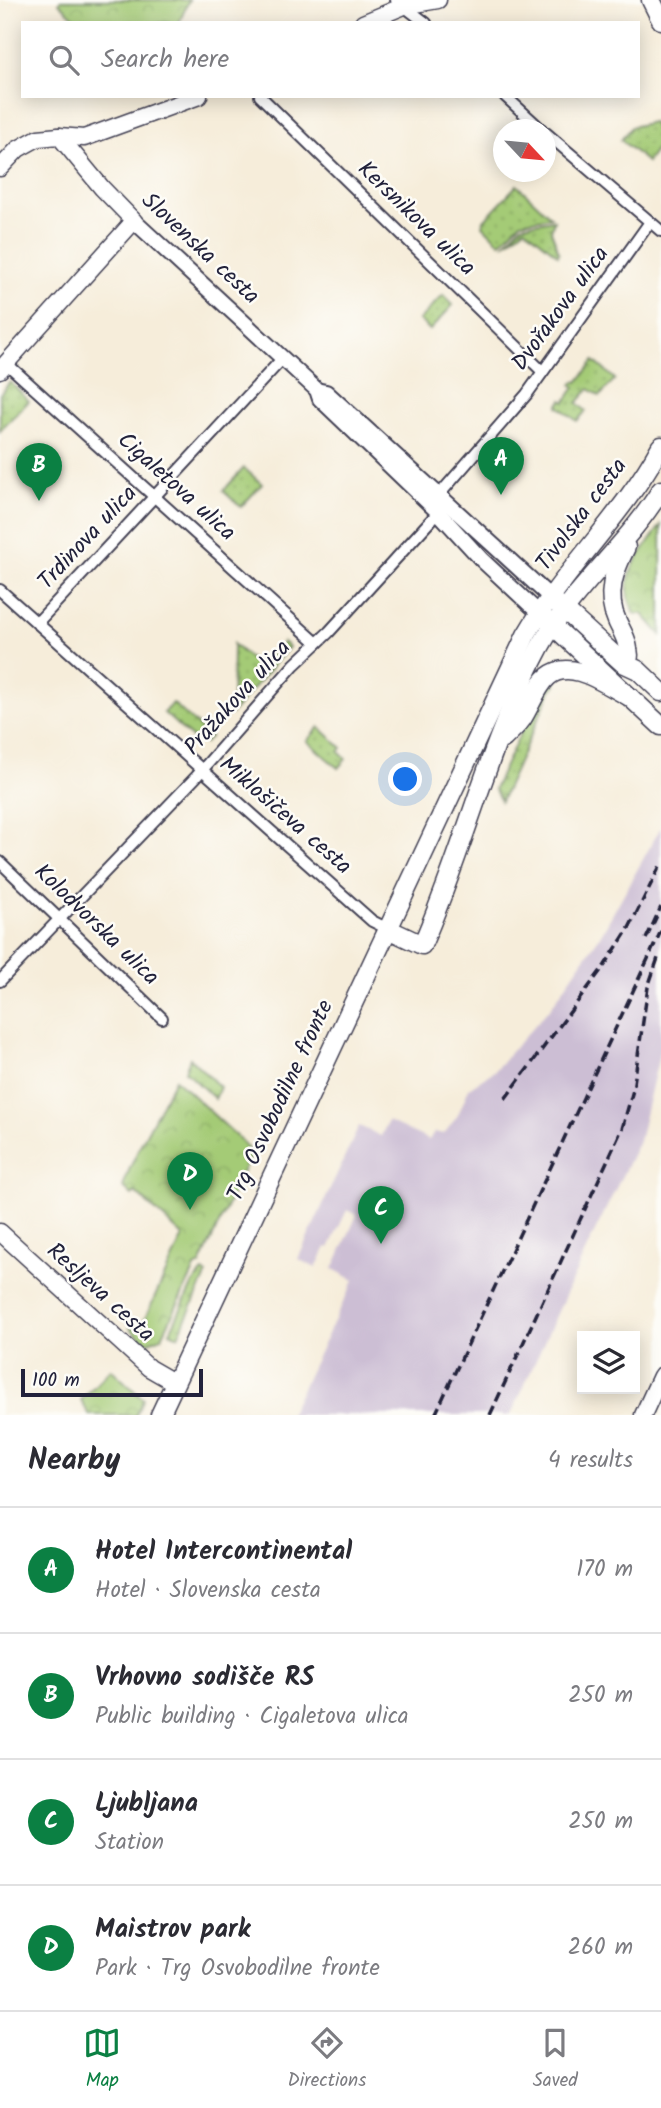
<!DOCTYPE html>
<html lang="en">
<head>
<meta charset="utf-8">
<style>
  body { margin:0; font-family:Kalam,sans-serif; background:#f2f2f3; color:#2b2b33 }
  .controls { position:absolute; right:21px; bottom:21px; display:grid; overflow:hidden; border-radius:0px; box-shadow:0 4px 18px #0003 }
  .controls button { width:63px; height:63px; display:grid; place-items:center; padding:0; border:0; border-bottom:2px solid #e1e1e2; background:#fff; color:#2b2b33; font:35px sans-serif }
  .compass { position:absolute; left:493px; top:119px; width:63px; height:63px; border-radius:50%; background:#fff; box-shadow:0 4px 18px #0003; rotate:116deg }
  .scale { position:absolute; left:21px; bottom:18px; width:182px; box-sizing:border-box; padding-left:7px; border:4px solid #22223b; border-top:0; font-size:19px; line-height:24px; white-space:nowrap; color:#22223b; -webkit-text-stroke:5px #fdfcf7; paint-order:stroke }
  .you { position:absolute; left:406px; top:780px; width:24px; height:24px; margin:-18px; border:5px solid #fff; border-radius:50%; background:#1a73e8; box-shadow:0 0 0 10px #1a73e833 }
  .badge { display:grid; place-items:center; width:46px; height:46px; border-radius:50%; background:#0b8043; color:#fff; font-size:23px; font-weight:700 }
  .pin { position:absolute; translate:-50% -58px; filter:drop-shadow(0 2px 4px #0008) }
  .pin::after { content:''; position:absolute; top:37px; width:24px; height:21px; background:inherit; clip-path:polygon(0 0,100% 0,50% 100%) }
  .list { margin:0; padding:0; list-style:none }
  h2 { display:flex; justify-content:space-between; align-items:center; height:91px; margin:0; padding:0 28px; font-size:30px }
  h2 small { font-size:23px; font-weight:400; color:#7c7c81 }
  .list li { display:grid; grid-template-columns:46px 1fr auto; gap:21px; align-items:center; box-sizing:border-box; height:126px; padding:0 28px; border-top:2px solid #e1e1e2 }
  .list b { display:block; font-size:26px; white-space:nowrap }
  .list p { margin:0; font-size:23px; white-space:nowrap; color:#7c7c81 }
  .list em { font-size:23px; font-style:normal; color:#7c7c81 }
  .icon { flex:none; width:38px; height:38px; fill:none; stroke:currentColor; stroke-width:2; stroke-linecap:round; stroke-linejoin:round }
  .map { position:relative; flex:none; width:661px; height:1415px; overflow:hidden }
  .search { position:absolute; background:#fff; box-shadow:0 4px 18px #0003; left:21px; right:21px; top:21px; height:77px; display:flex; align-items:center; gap:18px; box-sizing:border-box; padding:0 24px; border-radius:0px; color:#7c7c81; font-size:26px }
  .sheet { height:595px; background:#fff }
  nav { display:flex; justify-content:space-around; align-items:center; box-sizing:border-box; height:98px; border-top:2px solid #e1e1e2; background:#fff; font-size:19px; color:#7c7c81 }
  nav a { display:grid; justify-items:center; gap:4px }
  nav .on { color:#0b8043 }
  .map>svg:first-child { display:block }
  .railway { fill:#ccbed4 }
  .grass { fill:url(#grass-dots); stroke:#637658; stroke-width:2 }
  .park { fill:url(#park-crowns); stroke:#637658; stroke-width:2 }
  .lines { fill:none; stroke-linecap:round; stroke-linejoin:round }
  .minor-casing { stroke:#424053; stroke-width:14 }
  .tertiary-casing { stroke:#424053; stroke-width:18 }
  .secondary-casing { stroke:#424053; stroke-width:19 }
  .primary-casing { stroke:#424053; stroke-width:21 }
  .minor { stroke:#fff; stroke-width:10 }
  .tertiary { stroke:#fff; stroke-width:14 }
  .secondary { stroke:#fff; stroke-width:16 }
  .primary { stroke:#fff; stroke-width:18 }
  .rail { stroke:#22223b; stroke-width:3.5; stroke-dasharray:10 5; stroke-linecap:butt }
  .labels { text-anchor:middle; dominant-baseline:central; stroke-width:5; stroke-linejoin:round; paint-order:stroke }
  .street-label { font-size:23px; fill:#22223b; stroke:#fdfcf7 }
</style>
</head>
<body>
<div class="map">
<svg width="661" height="1415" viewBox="0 0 661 1415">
  <defs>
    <pattern id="grass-dots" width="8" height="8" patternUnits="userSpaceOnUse" patternTransform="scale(1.75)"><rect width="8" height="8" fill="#a4cb76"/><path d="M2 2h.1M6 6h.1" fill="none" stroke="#8dae67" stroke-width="1.8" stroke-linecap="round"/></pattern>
    <pattern id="park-crowns" width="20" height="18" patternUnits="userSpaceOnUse" patternTransform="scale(1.75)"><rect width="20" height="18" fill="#a4cb76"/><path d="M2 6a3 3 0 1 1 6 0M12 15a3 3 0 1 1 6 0" fill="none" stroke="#8dae67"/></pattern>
  </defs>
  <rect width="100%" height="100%" fill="#fdfcf7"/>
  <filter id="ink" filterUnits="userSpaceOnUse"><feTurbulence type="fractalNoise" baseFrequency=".0143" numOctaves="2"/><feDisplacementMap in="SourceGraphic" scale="14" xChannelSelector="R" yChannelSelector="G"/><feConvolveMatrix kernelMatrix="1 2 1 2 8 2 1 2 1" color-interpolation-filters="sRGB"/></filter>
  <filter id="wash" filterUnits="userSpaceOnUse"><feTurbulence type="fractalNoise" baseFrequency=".00686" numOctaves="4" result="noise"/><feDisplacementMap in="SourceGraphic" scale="28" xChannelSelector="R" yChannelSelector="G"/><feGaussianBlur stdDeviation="1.57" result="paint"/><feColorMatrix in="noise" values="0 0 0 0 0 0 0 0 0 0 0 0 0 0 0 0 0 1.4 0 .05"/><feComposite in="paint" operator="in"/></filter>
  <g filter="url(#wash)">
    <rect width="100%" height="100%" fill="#f6edda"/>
    <polygon class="railway" points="661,827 661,1047 639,1141 585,1252 511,1415 289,1415 354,1280 333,1269 357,1215 347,1210 329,1248 326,1247 316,1268 298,1259 359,1126 381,1136 388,1121 429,1140 434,1132 444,1134 458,1115 469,1088 494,1071 551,1007 602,933"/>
    <g class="grass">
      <polygon points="653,122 661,143 647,162 621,140 631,127"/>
      <polygon points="517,185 551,217 521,222 500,243 483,226 484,220"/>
      <polygon points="554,220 551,231 559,252 558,255 525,228 503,245 522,225"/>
      <polygon points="443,295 453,305 430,330 419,320"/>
      <polygon points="594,361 615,379 600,396 589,389 577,403 586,411 577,421 558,406 562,400 565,402 575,387 572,385 575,381 578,382"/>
      <polygon points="10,382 29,401 0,431 0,394"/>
      <polygon points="244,468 262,484 241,507 223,491"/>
      <polygon points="283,642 289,647 232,713 233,644 261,668"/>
      <polygon points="554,679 556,685 551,690 501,801 494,789 539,694"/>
      <polygon points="173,703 210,737 205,743 199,737 195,741 164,713"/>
      <polygon points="319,727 342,748 339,752 346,759 338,768 307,741"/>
      <polygon points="190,1058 220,1087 215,1099 185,1071"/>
      <polygon points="203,1272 207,1274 178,1336 170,1332 193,1283"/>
    </g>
    <g class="park">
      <polygon points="61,0 189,0 179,23 80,23 59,3"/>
      <path d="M661 525V635L643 614H635C615 578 641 554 661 525Z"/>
      <path d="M175 1079 242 1141 248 1148 246 1152 250 1156 200 1265 195 1268 162 1337 146 1343 130 1328 142 1325 183 1236 135 1192 132 1195 123 1187C134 1152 158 1113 175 1079Z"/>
      <polygon points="111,1369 143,1399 136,1415 89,1415 81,1400"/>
    </g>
  </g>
  <g filter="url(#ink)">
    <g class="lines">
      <defs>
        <g id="minor">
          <polyline points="396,0 426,23"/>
          <polyline points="260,96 542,371"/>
          <polyline points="505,96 542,130"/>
          <polyline points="546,133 661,231"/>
          <polyline points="6,363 317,643"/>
          <polyline points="439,495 527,394 650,222"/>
          <polyline points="0,590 372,921 388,929"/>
          <polyline points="37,623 283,358"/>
          <polyline points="0,862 162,1018"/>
          <polyline points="0,981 196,777 294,665 329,632 443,507"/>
        </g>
        <g id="tertiary">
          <polyline points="134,221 317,390 320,399 438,512 482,560 539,613"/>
          <polyline points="321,391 326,392 550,597"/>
        </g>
        <g id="secondary">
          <polyline points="363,23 404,6 438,0"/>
          <polyline points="0,168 18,149 38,138 59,136 84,138 199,96"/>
          <polyline points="0,370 134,221 102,188 59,136"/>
          <polyline points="0,1232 149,1368 175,1383"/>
          <polyline points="643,1415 661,1376"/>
        </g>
        <g id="primary">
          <polyline points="651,0 661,20"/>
          <path d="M626 547C614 571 605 595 617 621 624 636 627 638 629 656"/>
          <polyline points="558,604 623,663 638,670 661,692"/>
          <polyline points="547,620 661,726"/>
          <path d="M503 739C509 733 517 726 522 719 537 696 542 661 580 672 597 677 614 689 630 697"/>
          <path d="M388 929 422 945C465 848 489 741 540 647 572 589 627 546 661 490"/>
          <path d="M160 1415 526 635C565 568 624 515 661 446"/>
        </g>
      </defs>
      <use href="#minor" class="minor-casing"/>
      <use href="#tertiary" class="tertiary-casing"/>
      <use href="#secondary" class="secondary-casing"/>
      <use href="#primary" class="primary-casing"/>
      <use href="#minor" class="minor"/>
      <use href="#tertiary" class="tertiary"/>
      <use href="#secondary" class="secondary"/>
      <use href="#primary" class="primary"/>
      <g class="rail">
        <polyline points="646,939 661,907"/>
        <polyline points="505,1099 605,965 629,928 661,864"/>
        <polyline points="435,1415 661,931"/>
        <polyline points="490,1415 622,1129 633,1090 648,987 658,958"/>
      </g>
    </g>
  </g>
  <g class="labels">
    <g class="street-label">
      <text transform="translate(416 219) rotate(44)">Kersnikova ulica</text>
      <text transform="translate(200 249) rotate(43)">Slovenska cesta</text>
      <text transform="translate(561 309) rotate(-54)">Dvořakova ulica</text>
      <text transform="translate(176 487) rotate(42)">Cigaletova ulica</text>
      <text transform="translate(582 515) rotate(-53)">Tivolska cesta</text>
      <text transform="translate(88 538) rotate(-47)">Trdinova ulica</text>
      <text transform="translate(238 698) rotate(-48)">Pražakova ulica</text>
      <text transform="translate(285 816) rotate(41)">Miklošičeva cesta</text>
      <text transform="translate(96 925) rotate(44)">Kolodvorska ulica</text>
      <text transform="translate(281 1101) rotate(-65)">Trg Osvobodilne fronte</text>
      <text transform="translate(100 1293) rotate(42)">Resljeva cesta</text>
    </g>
  </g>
</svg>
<div class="controls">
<button><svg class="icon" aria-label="layers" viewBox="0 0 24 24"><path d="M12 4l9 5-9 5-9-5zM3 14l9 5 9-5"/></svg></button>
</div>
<svg class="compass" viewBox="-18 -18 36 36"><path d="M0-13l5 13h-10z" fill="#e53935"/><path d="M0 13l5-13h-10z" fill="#7c7c81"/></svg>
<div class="scale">100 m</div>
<div class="you"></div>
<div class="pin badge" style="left:501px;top:495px">A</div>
<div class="pin badge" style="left:39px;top:501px">B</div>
<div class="pin badge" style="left:381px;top:1244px">C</div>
<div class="pin badge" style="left:190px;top:1210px">D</div>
<div class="search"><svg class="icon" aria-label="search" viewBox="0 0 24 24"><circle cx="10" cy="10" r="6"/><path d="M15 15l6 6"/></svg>Search here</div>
</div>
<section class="sheet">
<h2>Nearby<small>4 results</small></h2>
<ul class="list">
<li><span class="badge">A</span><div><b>Hotel Intercontinental</b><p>Hotel · Slovenska cesta</p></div><em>170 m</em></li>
<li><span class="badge">B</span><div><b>Vrhovno sodišče RS</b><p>Public building · Cigaletova ulica</p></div><em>250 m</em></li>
<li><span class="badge">C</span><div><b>Ljubljana</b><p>Station</p></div><em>250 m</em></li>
<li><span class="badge">D</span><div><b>Maistrov park</b><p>Park · Trg Osvobodilne fronte</p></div><em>260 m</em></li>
</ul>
</section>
<nav>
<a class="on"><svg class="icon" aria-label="map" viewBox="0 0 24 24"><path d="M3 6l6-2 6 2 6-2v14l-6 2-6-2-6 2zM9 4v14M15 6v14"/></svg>Map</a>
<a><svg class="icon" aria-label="directions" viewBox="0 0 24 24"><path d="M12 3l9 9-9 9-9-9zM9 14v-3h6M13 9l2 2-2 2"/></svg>Directions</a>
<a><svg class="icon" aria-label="saved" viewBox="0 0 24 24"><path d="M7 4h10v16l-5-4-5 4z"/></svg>Saved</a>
</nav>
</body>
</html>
